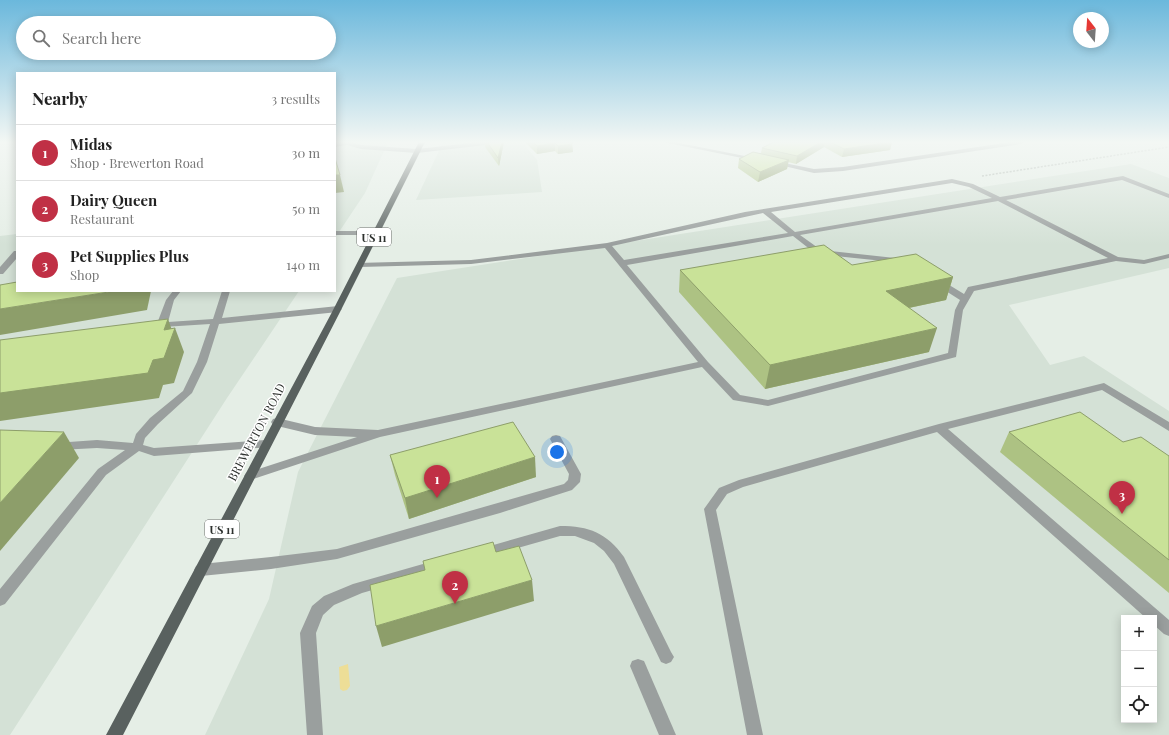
<!DOCTYPE html>
<html lang="en">
<head>
<meta charset="utf-8">
<style>
  body { margin:0; font-family:"Playfair Display",serif; background:#f2f2f2; color:#222 }
  .controls { position:absolute; right:12px; bottom:12px; display:grid; overflow:hidden; border-radius:0px; box-shadow:0 2px 10px #0003 }
  .controls button { width:36px; height:36px; display:grid; place-items:center; padding:0; border:0; border-bottom:1px solid #e0e0e0; background:#fff; color:#222; font:20px sans-serif }
  .compass { position:absolute; left:1073px; top:12px; width:36px; height:36px; border-radius:50%; background:#fff; box-shadow:0 2px 10px #0003; rotate:343deg }
  .you { position:absolute; left:557px; top:452px; width:14px; height:14px; margin:-10px; border:3px solid #fff; border-radius:50%; background:#1a73e8; box-shadow:0 0 0 6px #1a73e833 }
  .badge { display:grid; place-items:center; width:26px; height:26px; border-radius:50%; background:#c03045; color:#fff; font-size:13px; font-weight:700 }
  .pin { position:absolute; translate:-50% -33px; filter:drop-shadow(0 1px 2px #0008) }
  .pin::after { content:''; position:absolute; top:21px; width:14px; height:12px; background:inherit; clip-path:polygon(0 0,100% 0,50% 100%) }
  .list { margin:0; padding:0; list-style:none }
  h2 { display:flex; justify-content:space-between; align-items:center; height:52px; margin:0; padding:0 16px; font-size:17px }
  h2 small { font-size:13px; font-weight:400; color:#767676 }
  .list li { display:grid; grid-template-columns:26px 1fr auto; gap:12px; align-items:center; box-sizing:border-box; height:56px; padding:0 16px; border-top:1px solid #e0e0e0 }
  .list b { display:block; font-size:15px; white-space:nowrap }
  .list p { margin:0; font-size:13px; white-space:nowrap; color:#767676 }
  .list em { font-size:13px; font-style:normal; color:#767676 }
  .icon { flex:none; width:22px; height:22px; fill:none; stroke:currentColor; stroke-width:2; stroke-linecap:round; stroke-linejoin:round }
  .map { position:relative; flex:none; width:1169px; height:735px; overflow:hidden }
  .search { position:absolute; background:#fff; box-shadow:0 2px 10px #0003; left:16px; top:16px; width:320px; height:44px; display:flex; align-items:center; gap:10px; box-sizing:border-box; padding:0 14px; border-radius:22px; color:#767676; font-size:15px }
  .panel { position:absolute; background:#fff; box-shadow:0 2px 10px #0003; left:16px; top:72px; width:320px; height:220px; border-radius:0px }
  .map>svg:first-child { display:block }
  .built { fill:#d4e1d6; fill-rule:evenodd }
  .green { fill:#edde97 }
  .lines { fill:none; stroke-linecap:round; stroke-linejoin:round }
  .path { stroke:#a7afa8; stroke-width:1.5; stroke-dasharray:2 1.5; stroke-linecap:butt }
  .lane { fill:#9a9f9e; fill-rule:evenodd }
  .street { fill:#9a9f9e; fill-rule:evenodd }
  .primary { fill:#59615f; fill-rule:evenodd }
  .wall { fill:#adc283 }
  .shaded-wall { fill:#8d9e6a }
  .building { fill:#c9e298; stroke:#8d9e6a }
  .labels { text-anchor:middle; dominant-baseline:central; stroke-width:3; stroke-linejoin:round; paint-order:stroke }
  .shield { fill:#fff; stroke:#6c6f6d; stroke-width:1 }
  .shield-label { font-size:11px; font-weight:bold; fill:#2d312e }
  .street-label { font-size:12px; fill:#2d312e; stroke:#fff }
</style>
</head>
<body>
<div class="map">
<svg width="1169" height="735" viewBox="0 0 1169 735">
  <rect width="100%" height="100%" fill="#e5eee6"/>
  <g class="built">
    <polygon points="335,142 388,142 365,193 335,238"/>
    <polygon points="443,142 522,142 537,160 542,192 416,200"/>
    <path d="M1131 164 1169 178V268L1009 305 1050 365 1084 356 1169 411V735H205L269 599 298 472 397 278ZM1124 618H1154V720H1124Z"/>
    <polygon points="17,234 17,291 299,291 227,398 10,735 0,735 0,236"/>
  </g>
  <polygon class="green" points="348,664 350,686 347,690 343,691 340,689 339,667"/>
  <g class="lines">
    <polyline class="path" points="982,176 1169,147"/>
    <g class="lane">
      <polygon points="349,142 361,145 417,149 420,151 417,153 361,149 347,145 335,147 335,143"/>
      <path d="M1123 176 1169 194V198L1122 180 1006 200 1118 257 1144 260 1169 254V258L1144 264 1116 261 974 291 963 310 956 357 768 406 733 400 702 367 380 437 250 480 246 479 244 476 246 473 357 437 315 435 273 425 271 422 273 419 277 418 315 427 378 430 698 362 605 248 471 264 360 267H357V263L471 260 607 243 745 212 952 179 973 184 1000 197ZM952 183 969 187 992 198 795 232 771 212ZM998 201 1108 258 968 287 964 294 941 280H935L934 282 935 284 960 300 955 310 948 353 768 400 740 395 708 362 627 265 793 236 816 254 893 262 899 264 903 262 895 258 821 250 800 235ZM763 213 788 233 624 260 612 246Z"/>
      <polygon points="335,231 376,231 380,233 376,235 335,235"/>
      <polygon points="14,251 17,251 17,258 3,274 0,274 0,267"/>
      <polygon points="173,291 181,291 174,300 168,322 213,319 222,291 230,291 222,318 338,306 342,309 338,312 219,324 207,362 192,393 158,424 145,438 143,445 154,448 266,440 270,441 272,444 270,447 154,456 139,451 106,475 5,604 0,606 0,589 98,469 125,450 97,448 59,450 55,449 53,446 55,443 97,440 133,443 136,434 150,418 183,391 197,362 210,324 163,327 158,321 166,300"/>
      <polygon points="1104,383 1169,422 1169,431 1102,390 948,429 1169,620 1169,636 1164,634 1154,625 1154,618 1146,618 937,432 743,487 727,494 716,510 763,735 747,735 704,509 719,488 739,480 939,424"/>
      <polygon points="556,435 560,436 581,474 580,482 572,490 500,513 337,559 271,569 201,576 196,574 194,570 196,566 201,564 271,557 337,549 564,484 568,480 569,474 550,439 552,436"/>
      <path d="M560 526C589 526 607 533 624 557L671 652 674 657 671 662 666 664 661 662 614 564 604 551 594 543 575 536H560L483 558 478 557 476 553 478 549 483 548Z"/>
      <polygon points="437,560 442,562 444,566 442,570 362,593 334,605 323,615 316,633 323,735 307,735 300,633 312,606 324,596 353,584"/>
      <polygon points="638,659 644,661 676,735 659,735 630,666 632,661"/>
    </g>
    <g class="street">
      <polygon points="480,142 497,142 494,144 417,153 414,151 417,149"/>
      <polygon points="663,142 674,142 760,159 757,161"/>
      <polygon points="1011,142 1024,142 1021,144 843,171 814,173 771,163 774,161 814,169 843,167"/>
    </g>
    <polygon class="primary" points="419,142 425,142 339,314 123,735 106,735 331,314"/>
  </g>
  <g class="wall">
    <polygon points="485,142 504,142 499,166 485,147"/>
    <polygon points="525,142 572,142 573,152 558,154 555,151 537,154"/>
    <polygon points="774,142 892,142 890,150 842,157 824,147 796,164 788,162 787,169 758,182 738,168 739,159 761,153 762,148"/>
    <polygon points="852,265 953,277 946,300 909,308 929,352 765,389 679,292 680,270"/>
    <polygon points="1009,432 1123,442 1169,456 1169,593 1000,452"/>
    <polygon points="390,455 536,477 409,519 395,475"/>
  </g>
  <g class="shaded-wall">
    <polygon points="502,142 504,142 499,166 498,158"/>
    <polygon points="821,142 825,142 824,147 796,164 797,156"/>
    <polygon points="892,142 890,150 842,157 844,149"/>
    <polygon points="555,143 555,151 537,154 537,146"/>
    <polygon points="572,144 573,152 558,154 558,146"/>
    <polygon points="789,160 787,169 758,182 760,172"/>
    <polygon points="335,175 340,175 344,192 335,193"/>
    <polygon points="953,277 946,300 880,314 886,291"/>
    <polygon points="115,291 151,291 147,310 0,335 0,309"/>
    <polygon points="168,319 173,333 175,328 184,352 174,383 163,385 159,398 0,421 0,393 164,330"/>
    <polygon points="937,328 929,352 765,389 770,365"/>
    <polygon points="64,432 79,458 0,551 0,503"/>
    <polygon points="535,457 536,477 409,519 405,498"/>
    <polygon points="532,580 534,601 382,647 376,626"/>
  </g>
  <g class="building">
    <polygon points="487,142 502,142 498,158"/>
    <polygon points="533,142 572,142 572,144 558,146 555,143 537,146"/>
    <polygon points="774,142 821,142 797,156 762,148"/>
    <polygon points="830,142 892,142 844,149"/>
    <polygon points="753,152 789,160 760,172 739,159"/>
    <polygon points="335,158 340,175 335,175"/>
    <polygon points="824,245 852,265 916,254 953,277 886,291 937,328 770,365 680,270"/>
    <polygon points="17,282 17,291 115,291 0,309 0,285"/>
    <polygon points="168,319 164,330 175,328 164,358 153,360 148,373 0,393 0,340"/>
    <polygon points="1080,412 1123,442 1141,437 1169,456 1169,560 1009,432"/>
    <polygon points="513,422 535,457 405,498 390,455"/>
    <polygon points="0,430 64,432 0,503"/>
    <polygon points="493,542 496,552 519,546 532,580 376,626 370,585 425,570 423,561"/>
  </g>
  <linearGradient id="sky" x2="0" y2="1"><stop stop-color="#6bb8dc"/><stop offset="0.58" stop-color="#f3f7f4"/><stop offset="1" stop-color="#f3f7f4" stop-opacity="0"/></linearGradient>
  <rect width="1169" height="245" fill="url(#sky)"/>
  <g class="labels">
    <g class="shield">
      <rect x="357" y="228" width="34" height="18" rx="3"/>
      <rect x="205" y="520" width="34" height="18" rx="3"/>
    </g>
    <g class="shield-label">
      <text x="374" y="237">US 11</text>
      <text x="222" y="529">US 11</text>
    </g>
    <g class="street-label">
      <text transform="translate(256 432) rotate(-62)">BREWERTON ROAD</text>
    </g>
  </g>
</svg>
<div class="controls">
<button>+</button>
<button>−</button>
<button><svg class="icon" aria-label="locate" viewBox="0 0 24 24"><circle cx="12" cy="12" r="6"/><path d="M12 2v4M12 18v4M2 12h4M18 12h4"/></svg></button>
</div>
<svg class="compass" viewBox="-18 -18 36 36"><path d="M0-13l5 13h-10z" fill="#e53935"/><path d="M0 13l5-13h-10z" fill="#767676"/></svg>
<div class="you"></div>
<div class="pin badge" style="left:437px;top:498px">1</div>
<div class="pin badge" style="left:455px;top:604px">2</div>
<div class="pin badge" style="left:1122px;top:514px">3</div>
<div class="search"><svg class="icon" aria-label="search" viewBox="0 0 24 24"><circle cx="10" cy="10" r="6"/><path d="M15 15l6 6"/></svg>Search here</div>
<section class="panel">
<h2>Nearby<small>3 results</small></h2>
<ul class="list">
<li><span class="badge">1</span><div><b>Midas</b><p>Shop · Brewerton Road</p></div><em>30 m</em></li>
<li><span class="badge">2</span><div><b>Dairy Queen</b><p>Restaurant</p></div><em>50 m</em></li>
<li><span class="badge">3</span><div><b>Pet Supplies Plus</b><p>Shop</p></div><em>140 m</em></li>
</ul>
</section>
</div>
</body>
</html>
